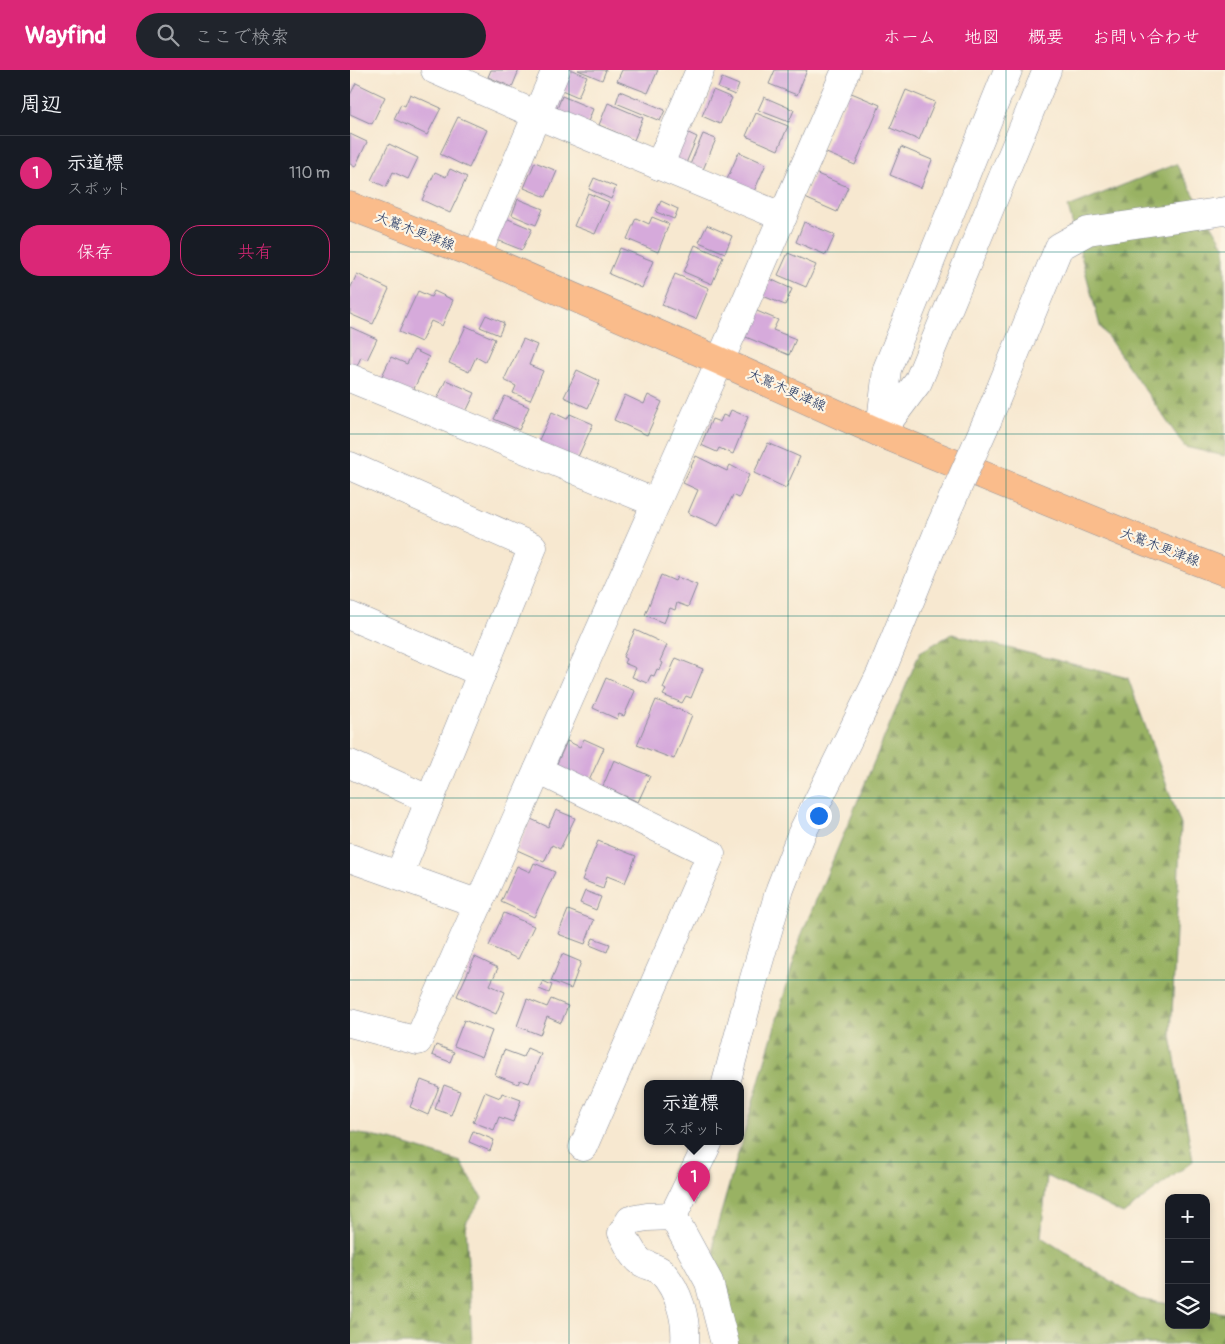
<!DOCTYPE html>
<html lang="ja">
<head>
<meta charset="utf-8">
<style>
  body { margin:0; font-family:Pangolin,"Klee One",sans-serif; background:#20242c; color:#f1f3f6 }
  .controls { position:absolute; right:15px; bottom:15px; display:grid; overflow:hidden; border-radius:10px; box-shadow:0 2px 8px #0003 }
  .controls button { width:45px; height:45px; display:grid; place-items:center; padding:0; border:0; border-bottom:1px solid #363941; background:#171b24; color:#f1f3f6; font:25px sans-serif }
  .you { position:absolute; left:468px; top:745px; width:18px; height:18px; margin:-12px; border:4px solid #fff; border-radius:50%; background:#1a73e8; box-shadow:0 0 0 8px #1a73e833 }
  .badge { display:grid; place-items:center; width:32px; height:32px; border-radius:50%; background:#db2777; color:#fff; font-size:16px; font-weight:700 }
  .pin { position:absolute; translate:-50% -41px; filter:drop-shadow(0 1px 2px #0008) }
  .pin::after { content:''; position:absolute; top:26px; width:18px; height:15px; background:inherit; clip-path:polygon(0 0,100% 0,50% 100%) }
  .popup { position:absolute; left:294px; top:1010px; width:100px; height:65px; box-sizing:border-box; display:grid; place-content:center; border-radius:10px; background:#171b24; filter:drop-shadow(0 1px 4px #0005); font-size:16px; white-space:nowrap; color:#9ea1a6 }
  .popup b { font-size:19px; color:#f1f3f6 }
  .popup::after { content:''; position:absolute; left:50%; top:100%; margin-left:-10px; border:10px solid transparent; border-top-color:#171b24 }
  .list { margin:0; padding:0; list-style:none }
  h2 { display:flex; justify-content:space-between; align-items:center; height:65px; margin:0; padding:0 20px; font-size:21px }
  h2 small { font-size:16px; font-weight:400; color:#9ea1a6 }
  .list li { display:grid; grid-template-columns:32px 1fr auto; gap:15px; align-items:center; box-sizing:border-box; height:75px; padding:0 20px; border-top:1px solid #363941 }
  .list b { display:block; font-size:19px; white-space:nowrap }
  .list p { margin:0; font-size:16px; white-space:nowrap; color:#9ea1a6 }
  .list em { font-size:16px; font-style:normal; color:#9ea1a6 }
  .actions { display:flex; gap:10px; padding:15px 20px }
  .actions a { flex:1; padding:11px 0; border:1px solid #db2777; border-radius:20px; text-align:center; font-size:18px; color:#db2777 }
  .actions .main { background:#db2777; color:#fff }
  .icon { flex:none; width:28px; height:28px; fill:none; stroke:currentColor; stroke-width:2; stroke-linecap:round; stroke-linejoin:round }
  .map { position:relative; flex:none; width:875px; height:1274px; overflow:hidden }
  header { display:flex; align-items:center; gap:30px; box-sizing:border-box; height:70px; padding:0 25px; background:#db2777; color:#fff }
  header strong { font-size:24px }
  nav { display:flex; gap:28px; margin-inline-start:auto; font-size:18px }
  .search { width:350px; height:45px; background:#20242c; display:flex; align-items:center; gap:12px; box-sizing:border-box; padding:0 18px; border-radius:28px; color:#9ea1a6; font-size:19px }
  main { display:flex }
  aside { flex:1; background:#171b24 }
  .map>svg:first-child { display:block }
  .forest { fill:url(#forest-firs); stroke:#5a7061 }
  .building { fill:#d6aadb }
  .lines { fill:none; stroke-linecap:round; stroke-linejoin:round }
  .minor-casing { stroke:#898c97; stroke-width:29 }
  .major-casing { stroke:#898c97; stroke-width:29 }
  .minor { stroke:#fff; stroke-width:28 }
  .major { stroke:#fabc8b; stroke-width:28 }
  .minor-bridge-casing { stroke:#898c97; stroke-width:29; stroke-linecap:butt }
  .minor-bridge { stroke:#fff; stroke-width:28 }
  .grid { fill:none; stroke:#0f766e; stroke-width:1; stroke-opacity:0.55 }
  .labels { text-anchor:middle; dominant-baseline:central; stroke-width:4.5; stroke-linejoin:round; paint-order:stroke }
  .street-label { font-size:14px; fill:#1b2f5e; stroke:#fcf5e5 }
</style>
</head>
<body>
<header>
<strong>Wayfind</strong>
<div class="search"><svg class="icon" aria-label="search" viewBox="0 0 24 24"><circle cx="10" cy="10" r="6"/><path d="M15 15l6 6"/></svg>ここで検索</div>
<nav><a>ホーム</a><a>地図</a><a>概要</a><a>お問い合わせ</a></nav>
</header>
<main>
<aside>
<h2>周辺<small></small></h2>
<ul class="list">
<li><span class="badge">1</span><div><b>示道標</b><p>スポット</p></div><em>110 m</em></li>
</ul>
<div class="actions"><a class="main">保存</a><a>共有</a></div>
</aside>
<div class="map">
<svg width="875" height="1274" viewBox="0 0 875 1274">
  <defs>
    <pattern id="forest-firs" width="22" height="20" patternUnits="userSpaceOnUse" patternTransform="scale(1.25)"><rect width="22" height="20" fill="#99b264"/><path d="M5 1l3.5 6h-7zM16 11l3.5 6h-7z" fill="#7c9156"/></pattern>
  </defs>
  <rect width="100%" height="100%" fill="#fcf5e5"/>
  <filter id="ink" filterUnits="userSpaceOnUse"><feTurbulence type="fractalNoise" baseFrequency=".02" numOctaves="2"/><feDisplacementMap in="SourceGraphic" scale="10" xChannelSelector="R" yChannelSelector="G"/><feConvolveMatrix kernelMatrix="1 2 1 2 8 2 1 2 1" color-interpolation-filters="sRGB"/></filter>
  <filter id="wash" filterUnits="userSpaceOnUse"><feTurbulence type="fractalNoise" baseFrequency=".0096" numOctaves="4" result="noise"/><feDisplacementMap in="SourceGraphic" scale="20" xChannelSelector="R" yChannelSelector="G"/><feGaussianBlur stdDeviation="1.12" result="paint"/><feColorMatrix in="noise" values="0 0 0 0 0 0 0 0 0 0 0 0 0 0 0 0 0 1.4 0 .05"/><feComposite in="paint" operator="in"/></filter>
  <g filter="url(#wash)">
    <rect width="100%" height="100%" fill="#f7e8d0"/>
    <g class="forest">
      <polygon points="826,94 875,177 875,386 835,377 750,256 718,137"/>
      <polygon points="602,564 778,608 831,755 821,966 843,1091 773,1144 697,1106 691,1167 789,1229 819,1234 819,1255 856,1255 856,1240 875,1243 875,1274 366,1274 364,1167 451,866 570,582"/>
      <polygon points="0,1062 41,1070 111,1092 132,1128 116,1153 122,1274 0,1274"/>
    </g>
    <g id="blocks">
      <g class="building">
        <polygon points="141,0 169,0 162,17 138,7"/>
        <polygon points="214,0 222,0 237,6 228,27 207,18"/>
        <polygon points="228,0 256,0 252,10"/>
        <polygon points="272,0 308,0 298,23 267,11"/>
        <polygon points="425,0 457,0 447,25 419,14"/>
        <polygon points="372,8 389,15 385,25 368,18"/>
        <polygon points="6,13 35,27 22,54 0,44 0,25"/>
        <polygon points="363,20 382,28 370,54 352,46"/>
        <polygon points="556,20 585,32 569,70 540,58"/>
        <polygon points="270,21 315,40 310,51 266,33"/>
        <polygon points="499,22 530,35 505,95 474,82"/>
        <polygon points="60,24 91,38 77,65 44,49 51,34 55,36"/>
        <polygon points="212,26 243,39 236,57 205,44"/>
        <polygon points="414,27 444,40 439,52 408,40"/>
        <polygon points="258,33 293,48 284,70 249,55"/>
        <polygon points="406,43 438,56 428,80 396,66"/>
        <polygon points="108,47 137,60 119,98 90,84"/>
        <polygon points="330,59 347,67 334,98 317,91"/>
        <polygon points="0,64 17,72 5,97 0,94"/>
        <polygon points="353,64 366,69 352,102 339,97"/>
        <polygon points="39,74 68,88 58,109 43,102 36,117 21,110"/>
        <polygon points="551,77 582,90 571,118 540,105"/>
        <polygon points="389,82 416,94 402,126 375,114"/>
        <polygon points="185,92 207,101 196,127 174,118"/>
        <polygon points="100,99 117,107 100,143 72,130 85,102 96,107"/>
        <polygon points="465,103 498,117 487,142 455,128"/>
        <polygon points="244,108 266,117 261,129 239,119"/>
        <polygon points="238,123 259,132 245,164 224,156"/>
        <polygon points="168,129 193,139 186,155 162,145"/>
        <polygon points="311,131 328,139 324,149 306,142"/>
        <polygon points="151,146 182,159 172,180 142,168"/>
        <polygon points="302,147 319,154 308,182 277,169 286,148 299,154"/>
        <polygon points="454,152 485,165 476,185 446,172"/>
        <polygon points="357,155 382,166 375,183 349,172"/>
        <polygon points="345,175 373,187 362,214 334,202"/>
        <polygon points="270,178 303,191 292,218 259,204"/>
        <polygon points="438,183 466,195 456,217 428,205"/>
        <polygon points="7,204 39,219 23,254 0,244 0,219"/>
        <polygon points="325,204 359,218 346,249 312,235"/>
        <polygon points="420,209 442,219 435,235 413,226"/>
        <polygon points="68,221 81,227 84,221 103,230 92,256 81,251 71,272 49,262"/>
        <polygon points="402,239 428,250 423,260 446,269 439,285 391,265"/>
        <polygon points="136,245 154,253 149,265 130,257"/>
        <polygon points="116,256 145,269 135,292 126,287 119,302 99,293"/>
        <polygon points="0,257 27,269 17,290 11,287 4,303 0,301"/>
        <polygon points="173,269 187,275 179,295 193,301 180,330 163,323 166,316 154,310"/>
        <polygon points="64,280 79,287 61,325 30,310 41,287 57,294"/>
        <polygon points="227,300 250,311 238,338 214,327"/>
        <polygon points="96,310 125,323 115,344 86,331"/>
        <polygon points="275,325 294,334 298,325 312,332 297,365 264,350"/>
        <polygon points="155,326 179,337 169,360 144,349"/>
        <polygon points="381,340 398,347 383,384 369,378 367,382 351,375 362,349 370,352 373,345 378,347"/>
        <polygon points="202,342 217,349 220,344 243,354 227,389 188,372"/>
        <polygon points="418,373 450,387 436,418 404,403"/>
        <polygon points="346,386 377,401 380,395 399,405 389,428 383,425 368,456 338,443 348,420 333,413"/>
        <polygon points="311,505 325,511 327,507 347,515 338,537 327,533 325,540 320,538 314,553 295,545"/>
        <polygon points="285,560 317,575 310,591 313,593 310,600 307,599 304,606 301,605 297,613 282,607 286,598 274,593 276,589 273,587"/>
        <polygon points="326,588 353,599 341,628 336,626 332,633 313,625 316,620 313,618"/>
        <polygon points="256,608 285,621 274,646 269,644 267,649 243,638"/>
        <polygon points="306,630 342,645 324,689 287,675"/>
        <polygon points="234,669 254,678 238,713 205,698 217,671 230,677"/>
        <polygon points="264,690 300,706 288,732 253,716"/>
        <polygon points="206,740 225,748 210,779 202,775 194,792 167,780 181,749 198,757"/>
        <polygon points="248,771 286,786 275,813 257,806 253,818 232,810"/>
        <polygon points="184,793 205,802 184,847 151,832 167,796 180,802"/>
        <polygon points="235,821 251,827 246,840 230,833"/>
        <polygon points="218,840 244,850 235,874 208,864"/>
        <polygon points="154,843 184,856 168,889 139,876"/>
        <polygon points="243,868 260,874 257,882 240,875"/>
        <polygon points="212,884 231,892 221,919 201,911"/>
        <polygon points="125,887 148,898 140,915 155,922 146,944 107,926"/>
        <polygon points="193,911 202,915 199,923 189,919"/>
        <polygon points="177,929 197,937 201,929 218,936 211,953 197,947 190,965 167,956"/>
        <polygon points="114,950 142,961 132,987 104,976"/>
        <polygon points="86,975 104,982 100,992 82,985"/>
        <polygon points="177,978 191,984 179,1013 170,1010 168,1014 145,1005 154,980 173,987"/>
        <polygon points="71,1010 89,1017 78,1045 60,1037"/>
        <polygon points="94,1015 110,1021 101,1045 85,1039"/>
        <polygon points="135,1022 150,1028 152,1023 171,1030 163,1052 149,1047 144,1060 123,1052"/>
        <polygon points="123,1061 144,1070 140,1081 119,1072"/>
      </g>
    </g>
  </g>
  <g filter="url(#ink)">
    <use href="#blocks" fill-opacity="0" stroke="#898c97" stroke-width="1"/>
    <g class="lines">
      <defs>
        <g id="minor">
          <polyline points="85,0 187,45 433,147"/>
          <polyline points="309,96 350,0"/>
          <polyline points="127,185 206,0"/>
          <polyline points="0,308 306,433"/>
          <polyline points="638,349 709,177 738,161 875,141"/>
          <polyline points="530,361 537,299 658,0"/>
          <polyline points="530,363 568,312 697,0"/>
          <polyline points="0,396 183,477 49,805"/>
          <polyline points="0,546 132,603"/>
          <polyline points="0,694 80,730"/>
          <polyline points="188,700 361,784 233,1077"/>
          <polyline points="0,788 129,834"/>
          <polyline points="0,953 68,971 306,433 370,291 496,0"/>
          <polyline points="376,1013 399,926 430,819 451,765 530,605 590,457"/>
          <path d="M323 1146 297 1147 280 1150 272 1163C277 1172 282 1185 291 1192 297 1196 306 1197 312 1202 329 1221 337 1249 335 1274"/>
          <polyline points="323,1146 359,1212 375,1274"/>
          <polyline points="323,1146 359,1071"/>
        </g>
        <polyline id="major" points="0,136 127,185 370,291 530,363 799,473 875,502"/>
      </defs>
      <use href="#minor" class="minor-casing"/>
      <use href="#major" class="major-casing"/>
      <use href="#minor" class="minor"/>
      <use href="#major" class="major"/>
      <defs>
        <polyline id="minor-bridge" points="590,457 638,349"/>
      </defs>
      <use href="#minor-bridge" class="minor-bridge-casing"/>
      <use href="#minor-bridge" class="minor-bridge"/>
    </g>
  </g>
  <path class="grid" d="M219 0V1274M438 0V1274M656 0V1274M0 182H875M0 364H875M0 546H875M0 728H875M0 910H875M0 1092H875"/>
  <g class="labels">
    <g class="street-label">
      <text transform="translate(65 161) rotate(21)">大鷲木更津線</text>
      <text transform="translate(437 320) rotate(24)">大鷲木更津線</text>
      <text transform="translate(810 477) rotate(21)">大鷲木更津線</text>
    </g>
  </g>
</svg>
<div class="controls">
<button>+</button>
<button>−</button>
<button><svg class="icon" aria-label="layers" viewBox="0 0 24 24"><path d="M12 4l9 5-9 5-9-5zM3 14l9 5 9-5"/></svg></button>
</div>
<div class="you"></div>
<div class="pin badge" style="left:344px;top:1132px">1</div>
<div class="popup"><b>示道標</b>スポット</div>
</div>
</main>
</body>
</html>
